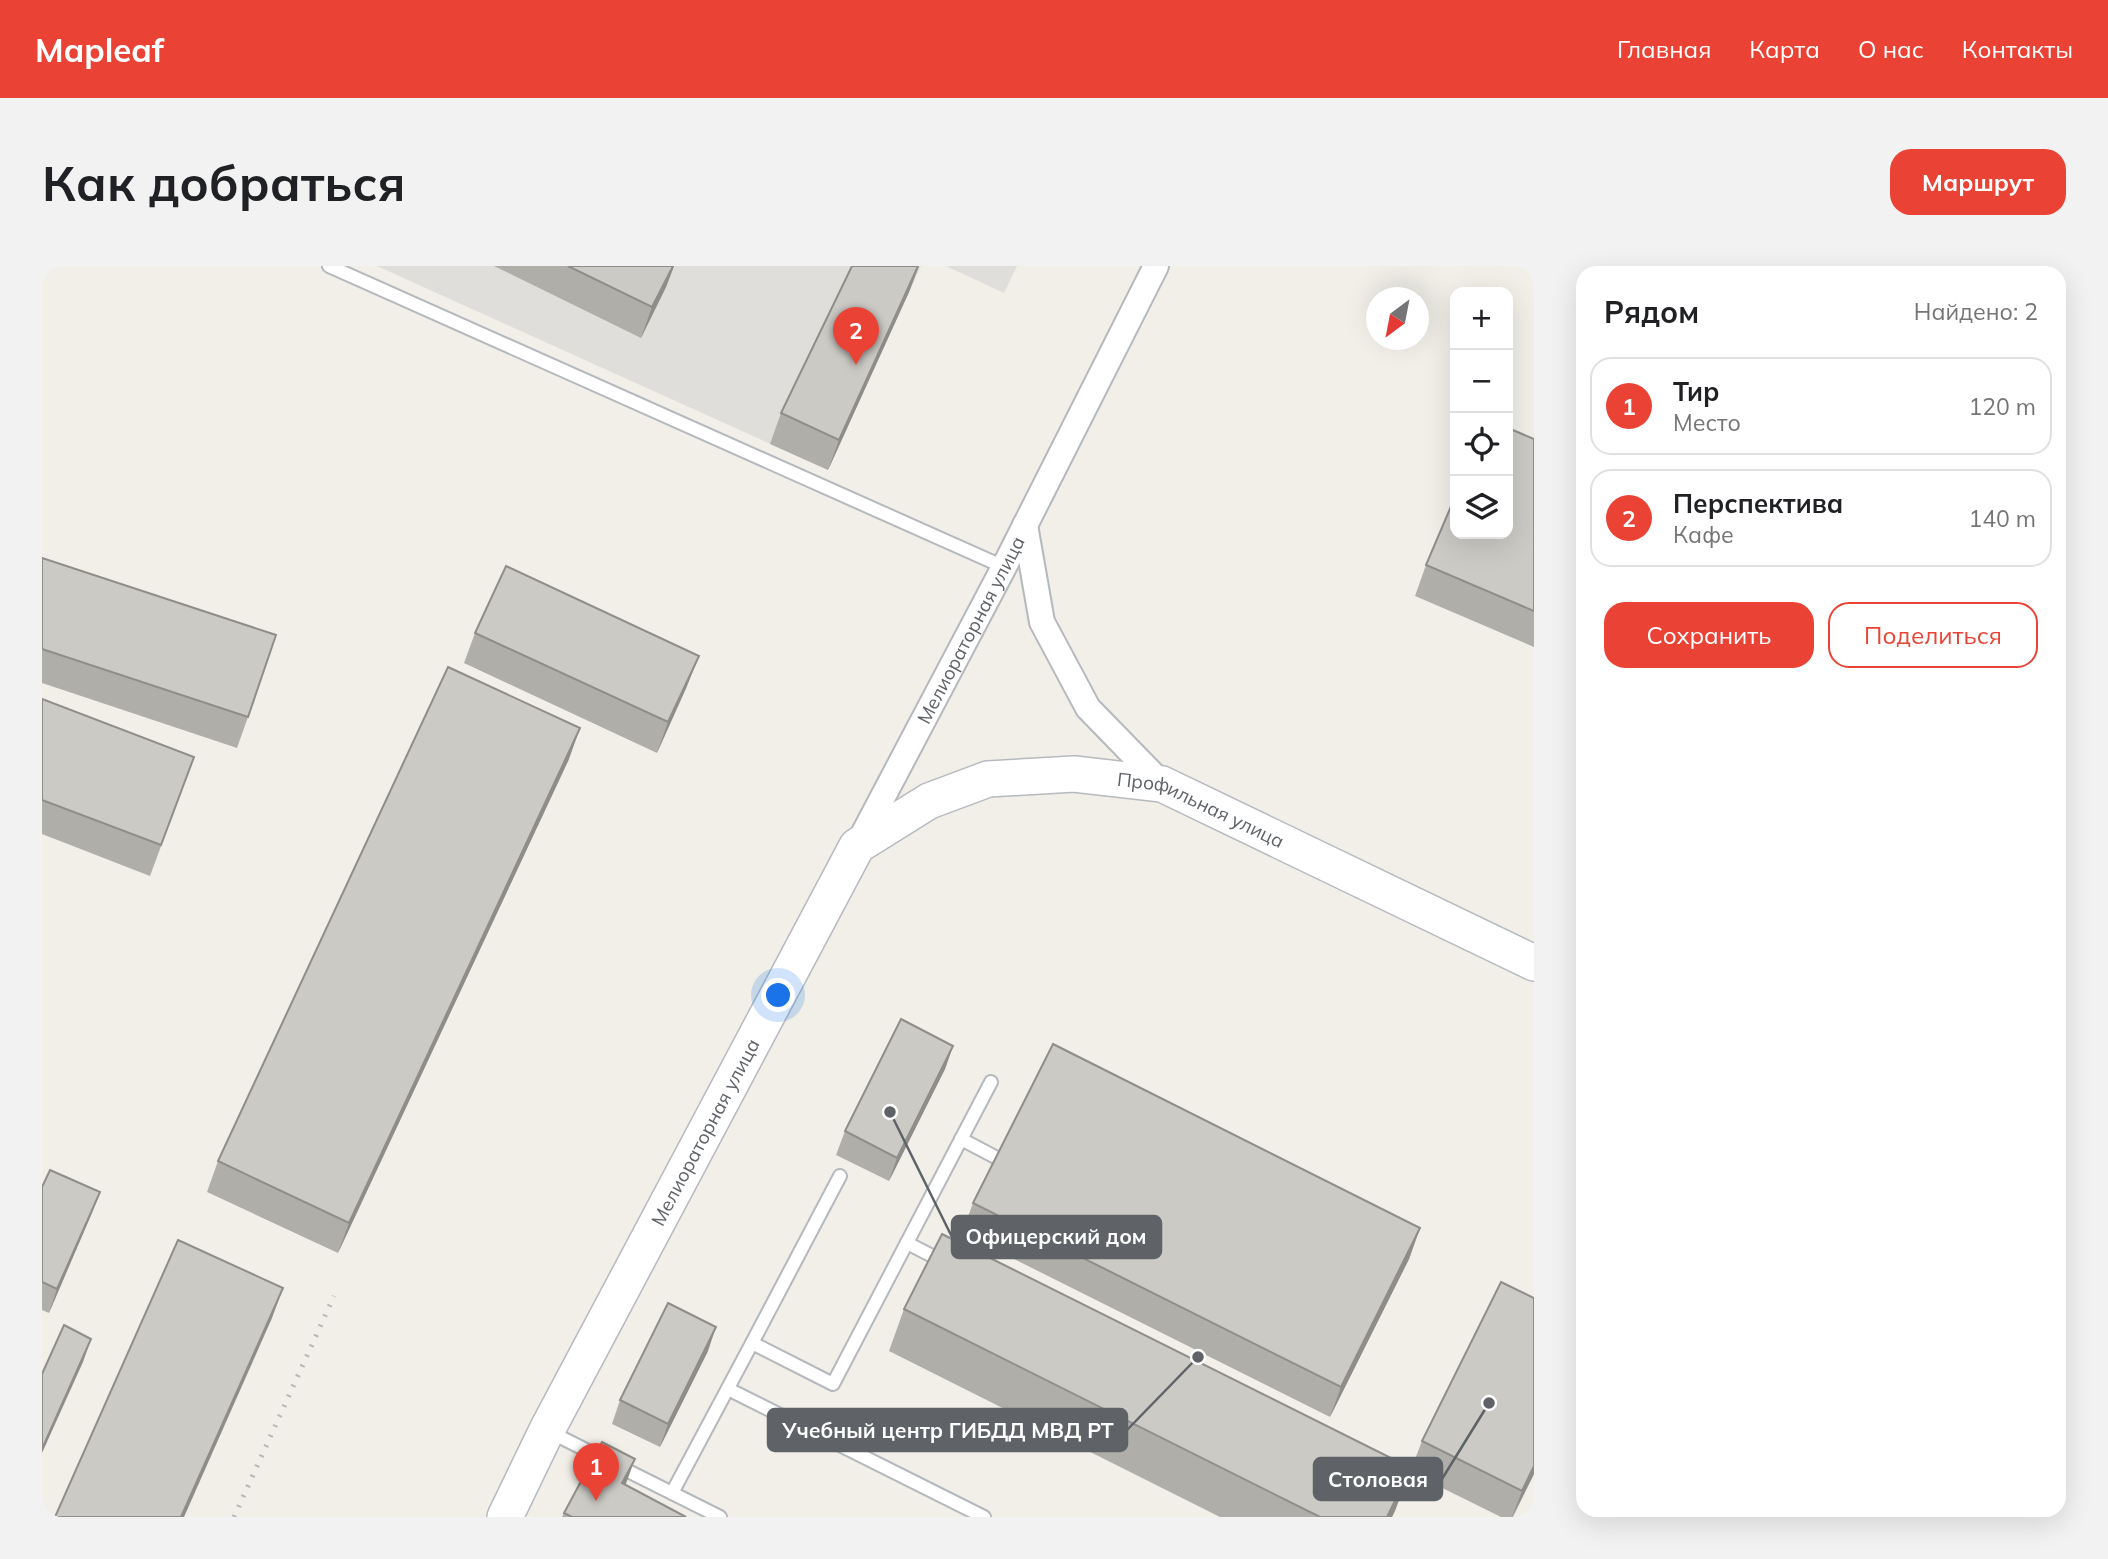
<!DOCTYPE html>
<html lang="ru">
<head>
<meta charset="utf-8">
<style>
  body { margin:0; font-family:Mulish,sans-serif; background:#f2f2f2; color:#202124 }
  .controls { position:absolute; right:21px; top:21px; display:grid; overflow:hidden; border-radius:14px; box-shadow:0 7px 28px #0002 }
  .controls button { width:63px; height:63px; display:grid; place-items:center; padding:0; border:0; border-bottom:2px solid #e0e0e0; background:#fff; color:#202124; font:35px sans-serif }
  .compass { position:absolute; left:1324px; top:21px; width:63px; height:63px; border-radius:50%; background:#fff; box-shadow:0 7px 28px #0002; rotate:212deg }
  .you { position:absolute; left:737px; top:730px; width:24px; height:24px; margin:-18px; border:5px solid #fff; border-radius:50%; background:#1a73e8; box-shadow:0 0 0 10px #1a73e833 }
  .badge { display:grid; place-items:center; width:46px; height:46px; border-radius:50%; background:#ea4335; color:#fff; font-size:23px; font-weight:700 }
  .pin { position:absolute; translate:-50% -58px; filter:drop-shadow(0 2px 4px #0008) }
  .pin::after { content:''; position:absolute; top:37px; width:24px; height:21px; background:inherit; clip-path:polygon(0 0,100% 0,50% 100%) }
  .list { margin:0; padding:0; list-style:none }
  h2 { display:flex; justify-content:space-between; align-items:center; height:91px; margin:0; padding:0 28px; font-size:30px }
  h2 small { font-size:23px; font-weight:400; color:#757577 }
  .list li { display:grid; grid-template-columns:46px 1fr auto; gap:21px; align-items:center; box-sizing:border-box; height:98px; margin:0 14px 14px; padding:0 14px; border:2px solid #e0e0e0; border-radius:21px }
  .list b { display:block; font-size:26px; white-space:nowrap }
  .list p { margin:0; font-size:23px; white-space:nowrap; color:#757577 }
  .list em { font-size:23px; font-style:normal; color:#757577 }
  .actions { display:flex; gap:14px; padding:21px 28px }
  .actions a { flex:1; padding:16px 0; border:2px solid #ea4335; border-radius:21px; text-align:center; font-size:24px; color:#ea4335 }
  .actions .main { background:#ea4335; color:#fff }
  .icon { flex:none; width:38px; height:38px; fill:none; stroke:currentColor; stroke-width:2; stroke-linecap:round; stroke-linejoin:round }
  .map { position:relative; flex:none; width:1492px; height:1251px; overflow:hidden; border-radius:21px }
  header { display:flex; align-items:center; gap:42px; box-sizing:border-box; height:98px; padding:0 35px; background:#ea4335; color:#fff }
  header strong { font-size:33px }
  nav { display:flex; gap:38px; margin-inline-start:auto; font-size:24px }
  .intro { display:flex; align-items:center; justify-content:space-between; box-sizing:border-box; height:168px; padding:0 42px }
  h1 { margin:0; font-size:49px }
  .button { padding:18px 32px; border-radius:21px; background:#ea4335; color:#fff; font-size:24px; font-weight:700 }
  main { display:flex; gap:42px; padding:0 42px }
  aside { flex:1; background:#fff; border-radius:21px; box-shadow:0 7px 28px #0002 }
  .map>svg:first-child { display:block }
  .industrial { fill:#e0deda }
  .lines { fill:none; stroke-linecap:round; stroke-linejoin:round }
  .lane-casing { stroke:#b5b8bc; stroke-width:16 }
  .street-casing { stroke:#b5b8bc; stroke-width:28 }
  .secondary-casing { stroke:#b6babf; stroke-width:38 }
  .lane { stroke:#fff; stroke-width:12 }
  .street { stroke:#fff; stroke-width:24 }
  .secondary { stroke:#fff; stroke-width:35 }
  .rail { stroke:#b6b7b8; stroke-width:5; stroke-dasharray:2 9; stroke-linecap:butt }
  .wall { fill:#afaea9 }
  .shaded-wall { fill:#8f8d8a }
  .building { fill:#cccac5; stroke:#8f8d8a; stroke-width:2 }
  .labels { text-anchor:middle; dominant-baseline:central; stroke-width:5; stroke-linejoin:round; paint-order:stroke }
  .street-label { font-size:19px; fill:#5f6368; stroke:#fff }
  .leader { fill:none; stroke:#5f6368; stroke-width:2.5 }
  .callout-dot { fill:#5f6368; stroke:#fff; stroke-width:2.5 }
  .callout { fill:#5f6368; stroke:#5f6368; stroke-width:2.5 }
  .callout-label { font-size:21px; text-anchor:middle; font-weight:bold; fill:#fff }
</style>
</head>
<body>
<header>
<strong>Mapleaf</strong>
<nav><a>Главная</a><a>Карта</a><a>О нас</a><a>Контакты</a></nav>
</header>
<div class="intro"><h1>Как добраться</h1><a class="button">Маршрут</a></div>
<main>
<div class="map">
<svg width="1492" height="1251" viewBox="0 0 1492 1251">
  <rect width="100%" height="100%" fill="#f1efe8"/>
  <g class="industrial">
    <polygon points="335,0 879,0 786,204"/>
    <polygon points="904,0 975,0 962,27"/>
  </g>
  <g class="lines">
    <defs>
      <g id="lane">
        <polyline points="287,0 962,301"/>
        <polyline points="919,873 957,893"/>
        <polyline points="865,977 902,996"/>
        <polyline points="710,1077 798,910"/>
        <polyline points="686,1123 942,1251"/>
        <polyline points="506,1165 678,1251"/>
        <polyline points="630,1227 710,1077 791,1118 949,816"/>
      </g>
      <g id="street">
        <polyline points="983,259 1000,356 1046,442 1120,518"/>
        <path id="s1" d="M816 578 962 301 1114 0"/>
      </g>
      <g id="secondary">
        <path id="s2" d="M463 1251 505 1164 815 580 887 535 946 513 1032 508 1120 518 1492 697"/>
      </g>
    </defs>
    <use href="#lane" class="lane-casing"/>
    <use href="#street" class="street-casing"/>
    <use href="#secondary" class="secondary-casing"/>
    <use href="#lane" class="lane"/>
    <use href="#street" class="street"/>
    <use href="#secondary" class="secondary"/>
    <polyline class="rail" points="192,1251 292,1030"/>
  </g>
  <g class="wall">
    <polygon points="452,0 632,0 624,21 599,72"/>
    <polygon points="877,0 867,26 786,204 728,178 739,147"/>
    <polygon points="1492,173 1492,381 1373,330 1384,299"/>
    <polygon points="0,292 206,451 195,482 0,417"/>
    <polygon points="433,367 645,420 615,487 422,397"/>
    <polygon points="0,433 152,491 108,610 0,568"/>
    <polygon points="527,493 296,987 165,926 176,895"/>
    <polygon points="911,780 903,803 847,915 794,889 803,865"/>
    <polygon points="0,921 58,926 49,949 7,1047 0,1044"/>
    <polygon points="931,937 1378,962 1367,993 1288,1151 920,967"/>
    <polygon points="862,1043 1369,1202 1350,1251 1178,1251 847,1085"/>
    <polygon points="666,1085 618,1181 570,1158 578,1134"/>
    <polygon points="1380,1175 1492,1208 1471,1251 1459,1251 1368,1206"/>
    <polygon points="584,1219 644,1251 520,1251 522,1247"/>
  </g>
  <g class="shaded-wall">
    <polygon points="631,0 632,0 624,21 599,72 610,41"/>
    <polygon points="877,0 867,26 786,204 797,174"/>
    <polygon points="657,390 645,420 615,487 626,456"/>
    <polygon points="538,462 527,493 296,987 307,957"/>
    <polygon points="911,780 903,803 847,915 855,892"/>
    <polygon points="58,926 49,949 7,1047 15,1023"/>
    <polygon points="1378,962 1367,993 1288,1151 1299,1121"/>
    <polygon points="241,1022 230,1052 142,1251 139,1251"/>
    <polygon points="674,1061 666,1085 618,1181 626,1158"/>
    <polygon points="49,1073 41,1096 0,1187 0,1183"/>
    <polygon points="593,1193 582,1223 580,1217"/>
    <polygon points="1492,1200 1492,1208 1470,1251 1480,1225"/>
    <polygon points="1369,1202 1353,1245 1350,1251 1345,1251"/>
  </g>
  <g class="building">
    <polygon points="526,0 631,0 610,41"/>
    <polygon points="810,0 876,0 797,174 739,147"/>
    <polygon points="1466,162 1492,173 1492,345 1384,299 1413,231 1413,268 1466,268"/>
    <polygon points="0,292 234,369 206,451 0,383"/>
    <polygon points="464,300 657,390 626,456 433,367"/>
    <polygon points="406,401 538,462 307,957 176,895"/>
    <polygon points="0,433 152,491 119,579 0,534"/>
    <polygon points="859,753 911,780 855,892 803,865"/>
    <polygon points="1011,778 1378,962 1299,1121 931,937"/>
    <polygon points="8,904 58,926 15,1023 0,1016 0,921"/>
    <polygon points="900,968 1369,1202 1345,1251 1278,1251 862,1043"/>
    <polygon points="136,974 241,1022 139,1251 13,1251"/>
    <polygon points="1459,1016 1492,1032 1492,1200 1480,1225 1380,1175"/>
    <polygon points="626,1037 674,1061 626,1158 578,1134"/>
    <polygon points="22,1059 49,1073 0,1183 0,1108"/>
    <polygon points="560,1176 593,1193 580,1217 644,1251 530,1251 522,1247"/>
  </g>
  <g class="labels">
    <g class="street-label">
      <text stroke="none"><textPath href="#s1" startOffset="242">Мелиораторная улица</textPath></text>
      <text stroke="none"><textPath href="#s2" startOffset="1125">Профильная улица</textPath></text>
      <text stroke="none"><textPath href="#s2" startOffset="434">Мелиораторная улица</textPath></text>
    </g>
  </g>
  <path class="leader" d="M848 846L910 971M1156 1091L1085 1164M1447 1137L1400 1213"/>
  <g class="callout-dot">
    <circle cx="848" cy="846" r="7"/>
    <circle cx="1156" cy="1091" r="7"/>
    <circle cx="1447" cy="1137" r="7"/>
  </g>
  <g class="callout">
    <rect x="910" y="950" width="209" height="42" rx="7"/>
    <rect x="726" y="1143" width="359" height="42" rx="7"/>
    <rect x="1272" y="1192" width="128" height="42" rx="7"/>
  </g>
  <g class="callout-label">
    <text x="1014" y="978">Офицерский дом</text>
    <text x="906" y="1172">Учебный центр ГИБДД МВД РТ</text>
    <text x="1336" y="1221">Столовая</text>
  </g>
</svg>
<div class="controls">
<button>+</button>
<button>−</button>
<button><svg class="icon" aria-label="locate" viewBox="0 0 24 24"><circle cx="12" cy="12" r="6"/><path d="M12 2v4M12 18v4M2 12h4M18 12h4"/></svg></button>
<button><svg class="icon" aria-label="layers" viewBox="0 0 24 24"><path d="M12 4l9 5-9 5-9-5zM3 14l9 5 9-5"/></svg></button>
</div>
<svg class="compass" viewBox="-18 -18 36 36"><path d="M0-13l5 13h-10z" fill="#e53935"/><path d="M0 13l5-13h-10z" fill="#757577"/></svg>
<div class="you"></div>
<div class="pin badge" style="left:554px;top:1235px">1</div>
<div class="pin badge" style="left:814px;top:99px">2</div>
</div>
<aside>
<h2>Рядом<small>Найдено: 2</small></h2>
<ul class="list">
<li><span class="badge">1</span><div><b>Тир</b><p>Место</p></div><em>120 m</em></li>
<li><span class="badge">2</span><div><b>Перспектива</b><p>Кафе</p></div><em>140 m</em></li>
</ul>
<div class="actions"><a class="main">Сохранить</a><a>Поделиться</a></div>
</aside>
</main>
</body>
</html>
